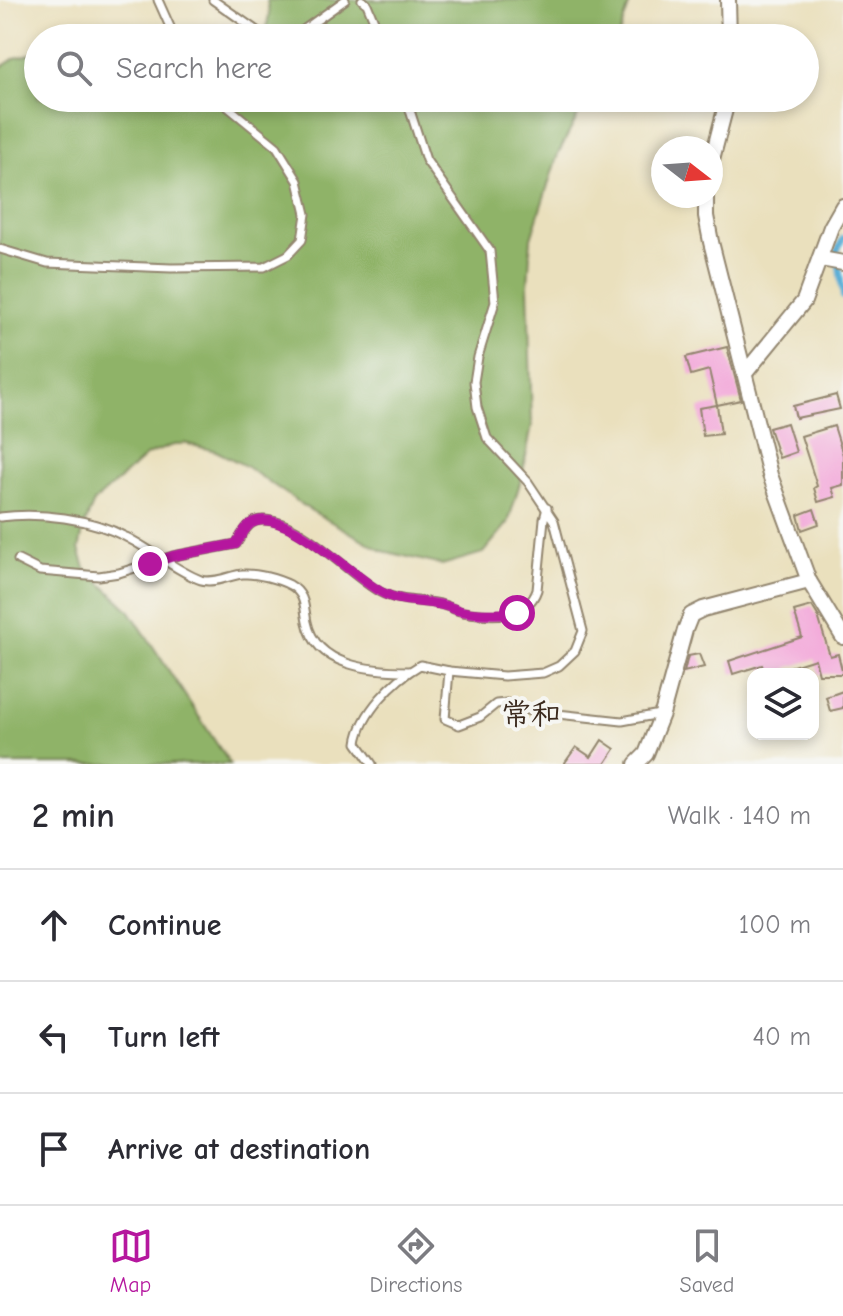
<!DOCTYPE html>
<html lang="en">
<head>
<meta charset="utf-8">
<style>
  body { margin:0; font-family:"Comic Neue","Klee One",sans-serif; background:#f2f2f3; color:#2b2b33 }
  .controls { position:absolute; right:24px; bottom:24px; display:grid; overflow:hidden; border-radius:16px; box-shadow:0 4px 12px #0003 }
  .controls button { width:72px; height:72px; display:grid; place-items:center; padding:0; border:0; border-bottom:2px solid #e1e1e2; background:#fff; color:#2b2b33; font:40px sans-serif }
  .compass { position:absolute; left:651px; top:136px; width:72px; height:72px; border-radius:50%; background:#fff; box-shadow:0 4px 12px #0003; rotate:107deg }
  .stop { position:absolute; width:24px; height:24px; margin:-18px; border:6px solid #b5179e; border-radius:50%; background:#fff }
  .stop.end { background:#b5179e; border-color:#fff; box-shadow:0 2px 8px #0008 }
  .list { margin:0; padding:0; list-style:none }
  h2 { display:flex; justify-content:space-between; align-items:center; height:104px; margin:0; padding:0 32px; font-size:34px }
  h2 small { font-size:26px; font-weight:400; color:#7c7c81 }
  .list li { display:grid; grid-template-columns:52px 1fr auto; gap:24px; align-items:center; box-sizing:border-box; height:112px; padding:0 32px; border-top:2px solid #e1e1e2 }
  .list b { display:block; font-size:30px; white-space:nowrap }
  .list em { font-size:26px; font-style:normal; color:#7c7c81 }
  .icon { flex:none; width:44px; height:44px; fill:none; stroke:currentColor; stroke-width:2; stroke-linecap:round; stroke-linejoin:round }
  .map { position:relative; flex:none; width:843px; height:764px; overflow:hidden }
  .search { position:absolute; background:#fff; box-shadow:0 4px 12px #0003; left:24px; right:24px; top:24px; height:88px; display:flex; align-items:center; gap:20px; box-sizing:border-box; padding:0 28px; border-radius:44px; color:#7c7c81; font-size:30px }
  .sheet { height:440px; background:#fff }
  nav { display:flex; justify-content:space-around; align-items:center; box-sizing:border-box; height:112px; border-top:2px solid #e1e1e2; background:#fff; font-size:22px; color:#7c7c81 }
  nav a { display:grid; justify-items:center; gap:4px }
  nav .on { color:#b5179e }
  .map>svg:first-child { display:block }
  .forest { fill:#8fb368; stroke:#656e43; stroke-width:2 }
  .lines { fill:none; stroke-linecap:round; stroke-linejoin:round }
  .stream { stroke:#5bafd7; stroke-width:6 }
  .building { fill:#f3a7d9 }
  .lane-casing { stroke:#92856e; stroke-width:11 }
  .street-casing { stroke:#92856e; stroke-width:18 }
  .lane { stroke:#fff; stroke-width:7 }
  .street { stroke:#fff; stroke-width:14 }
  .route { stroke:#b5179e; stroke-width:10 }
  .labels { text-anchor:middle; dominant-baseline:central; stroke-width:8; stroke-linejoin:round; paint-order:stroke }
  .quarter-label { font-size:30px; font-weight:bold; fill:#3b2a1e; stroke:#f6f6f2 }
</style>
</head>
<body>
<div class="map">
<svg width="843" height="764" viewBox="0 0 843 764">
  <rect width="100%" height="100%" fill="#f6f6f2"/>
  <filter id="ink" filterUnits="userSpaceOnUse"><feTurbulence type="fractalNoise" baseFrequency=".0125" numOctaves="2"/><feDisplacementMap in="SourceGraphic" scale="16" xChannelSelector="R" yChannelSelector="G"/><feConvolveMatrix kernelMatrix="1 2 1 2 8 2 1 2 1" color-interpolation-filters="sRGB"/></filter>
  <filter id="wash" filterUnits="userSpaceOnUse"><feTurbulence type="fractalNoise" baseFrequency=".006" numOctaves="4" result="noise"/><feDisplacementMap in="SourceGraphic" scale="32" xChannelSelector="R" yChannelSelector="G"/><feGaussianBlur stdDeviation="1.8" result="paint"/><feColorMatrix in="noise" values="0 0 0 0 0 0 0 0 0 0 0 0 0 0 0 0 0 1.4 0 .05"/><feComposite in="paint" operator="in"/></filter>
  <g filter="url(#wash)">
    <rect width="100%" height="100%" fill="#eae0bd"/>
    <g class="forest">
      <polygon points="267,0 631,0 618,38 264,38 269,15"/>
      <polygon points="38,52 38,98 587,98 558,154 531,238 528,285 532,425 522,476 508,523 483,553 442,565 383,551 310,510 244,465 216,451 184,443 170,446 147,455 94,502 84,526 79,549 85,568 129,610 230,764 0,764 0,68 15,58"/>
    </g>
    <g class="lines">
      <polyline class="stream" points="843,238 837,251 843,297"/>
    </g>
    <g id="blocks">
      <g class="building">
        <polygon points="727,347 741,400 717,405 709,370 691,375 686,357"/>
        <polygon points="836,395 840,409 796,418 793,406"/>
        <polygon points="717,405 721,434 703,436 699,408"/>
        <polygon points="787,423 796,452 779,458 769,428"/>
        <polygon points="834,426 843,455 843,485 832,488 835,497 818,502 814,488 817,486 801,436"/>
        <polygon points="814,509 819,524 802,530 798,515"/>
        <polygon points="812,606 818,616 830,656 838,654 843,674 819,674 815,659 787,668 789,674 765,674 762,665 733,674 729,661 802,637 794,611"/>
        <polygon points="699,654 704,667 684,672 688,656"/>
        <polygon points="843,691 843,708 830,711 826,697"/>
        <polygon points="602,740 615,749 605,764 564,764 576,747 591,757"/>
      </g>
    </g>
  </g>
  <g filter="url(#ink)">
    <use href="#blocks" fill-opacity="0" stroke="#92856e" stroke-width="2"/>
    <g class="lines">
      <defs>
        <g id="lane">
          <polyline points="158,0 175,38"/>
          <polyline points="213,0 267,38"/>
          <polyline points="362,0 367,4 381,38"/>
          <polyline points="292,38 345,0"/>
          <polyline points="0,249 47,263 171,268 264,267 288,255 302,240 306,214 298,181 277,147 217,98"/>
          <path d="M0 517C40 512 90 518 126 537 149 548 178 572 201 580 214 584 230 575 243 574 257 573 278 579 290 585 306 594 304 608 307 622 316 667 372 671 409 671"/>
          <path d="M18 560 40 571 99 576 119 573 173 556 236 544C243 534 248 520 262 520 301 519 347 574 380 592 399 602 420 600 440 604 448 606 455 610 463 612 489 616 527 620 537 590L544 519 547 508"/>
          <polyline points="449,671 445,719 459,725 480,717 496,704 507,703 530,711 622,721 660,714"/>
          <path d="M372 764 357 743C361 713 394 680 420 665L449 671 504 676 543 673 559 666 575 651 583 631 554 521 528 482 487 438 477 407 474 382 478 357 495 302 490 251 426 160 406 98"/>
        </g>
        <g id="street">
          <polyline points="728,0 729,38"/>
          <polyline points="711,163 728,98"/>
          <polyline points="706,196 706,216 711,242 770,475 809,581 843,637"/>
          <polyline points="821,259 843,263"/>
          <polyline points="746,372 804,301 831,227 843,206"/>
          <polyline points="636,764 646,754 662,714 685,630 691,615 703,609 809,581"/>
        </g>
      </defs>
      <use href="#lane" class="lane-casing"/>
      <use href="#street" class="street-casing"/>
      <use href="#lane" class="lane"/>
      <use href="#street" class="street"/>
    </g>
  </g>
  <g class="lines" filter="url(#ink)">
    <path class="route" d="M150 564 173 556 236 544C240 537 245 528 250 524 282 502 355 580 383 593 400 602 419 601 437 604 446 605 453 609 461 611 478 615 499 614 517 613"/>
  </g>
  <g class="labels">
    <g class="quarter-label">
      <text x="531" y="714">常和</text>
    </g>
  </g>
</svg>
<div class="controls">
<button><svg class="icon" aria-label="layers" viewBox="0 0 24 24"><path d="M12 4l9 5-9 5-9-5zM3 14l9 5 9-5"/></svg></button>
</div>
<svg class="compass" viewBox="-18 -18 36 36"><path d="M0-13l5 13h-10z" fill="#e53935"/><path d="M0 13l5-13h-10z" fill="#7c7c81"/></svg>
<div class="stop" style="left:517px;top:613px"></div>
<div class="stop end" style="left:150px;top:564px"></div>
<div class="search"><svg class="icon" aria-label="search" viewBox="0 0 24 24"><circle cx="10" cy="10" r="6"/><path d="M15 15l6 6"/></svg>Search here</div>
</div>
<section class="sheet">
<h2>2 min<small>Walk · 140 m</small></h2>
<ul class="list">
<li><svg class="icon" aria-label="ahead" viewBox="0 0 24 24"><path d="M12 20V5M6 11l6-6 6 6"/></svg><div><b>Continue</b></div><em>100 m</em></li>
<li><svg class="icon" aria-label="left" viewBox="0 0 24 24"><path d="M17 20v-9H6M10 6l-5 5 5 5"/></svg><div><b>Turn left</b></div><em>40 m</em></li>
<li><svg class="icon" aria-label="arrive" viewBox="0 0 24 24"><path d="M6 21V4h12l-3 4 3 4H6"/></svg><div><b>Arrive at destination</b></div></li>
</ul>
</section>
<nav>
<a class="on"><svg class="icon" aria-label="map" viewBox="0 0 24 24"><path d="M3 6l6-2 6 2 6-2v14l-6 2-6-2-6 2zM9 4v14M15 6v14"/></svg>Map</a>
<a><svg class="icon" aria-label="directions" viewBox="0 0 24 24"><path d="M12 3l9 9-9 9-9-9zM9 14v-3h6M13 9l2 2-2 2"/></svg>Directions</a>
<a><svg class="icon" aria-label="saved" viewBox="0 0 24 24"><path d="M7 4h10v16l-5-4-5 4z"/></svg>Saved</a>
</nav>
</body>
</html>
